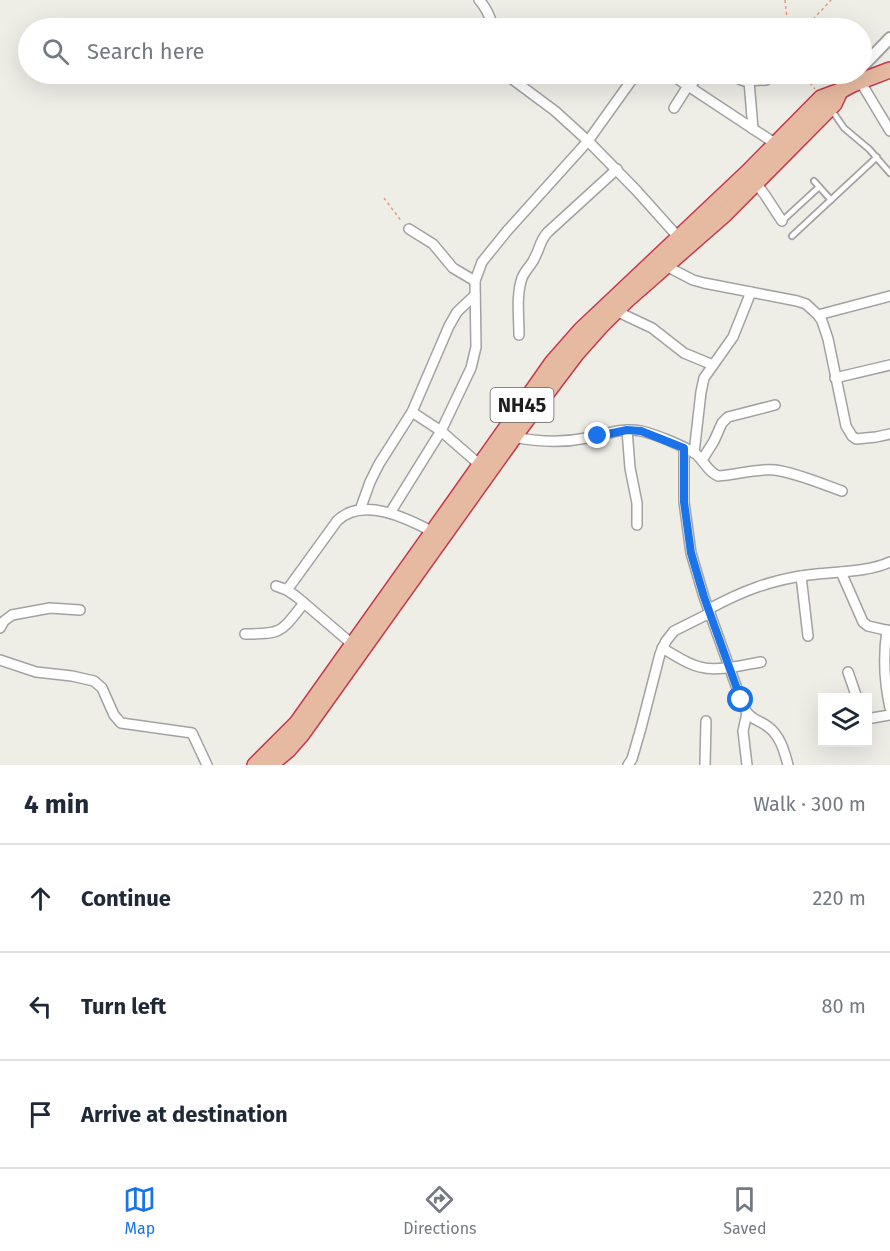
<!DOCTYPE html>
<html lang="en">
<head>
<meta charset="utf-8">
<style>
  body { margin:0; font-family:"Fira Sans",sans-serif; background:#f2f2f3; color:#1f2937 }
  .controls { position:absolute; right:18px; bottom:18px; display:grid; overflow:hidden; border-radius:0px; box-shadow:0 6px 24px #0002 }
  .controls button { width:54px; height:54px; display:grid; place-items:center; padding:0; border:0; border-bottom:2px solid #e0e1e3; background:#fff; color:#1f2937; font:30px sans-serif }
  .stop { position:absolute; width:18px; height:18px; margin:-14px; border:4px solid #1a73e8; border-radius:50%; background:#fff }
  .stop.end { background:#1a73e8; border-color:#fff; box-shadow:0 2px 6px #0008 }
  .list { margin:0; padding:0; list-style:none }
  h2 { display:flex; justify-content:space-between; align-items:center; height:78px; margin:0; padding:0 24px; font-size:26px }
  h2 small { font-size:20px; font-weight:400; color:#747a83 }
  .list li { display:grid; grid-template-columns:39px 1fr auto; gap:18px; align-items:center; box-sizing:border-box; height:108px; padding:0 24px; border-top:2px solid #e0e1e3 }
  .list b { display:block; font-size:22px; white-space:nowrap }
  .list em { font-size:20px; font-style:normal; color:#747a83 }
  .icon { flex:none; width:33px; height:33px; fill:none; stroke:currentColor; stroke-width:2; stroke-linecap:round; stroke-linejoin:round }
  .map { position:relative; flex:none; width:890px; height:765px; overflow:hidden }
  .search { position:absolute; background:#fff; box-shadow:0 6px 24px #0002; left:18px; right:18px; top:18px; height:66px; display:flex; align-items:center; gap:15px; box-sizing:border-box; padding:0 21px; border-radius:33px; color:#747a83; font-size:22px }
  .sheet { height:402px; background:#fff }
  nav { display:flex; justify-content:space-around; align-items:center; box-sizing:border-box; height:84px; border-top:2px solid #e0e1e3; background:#fff; font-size:16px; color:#747a83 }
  nav a { display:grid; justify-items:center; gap:3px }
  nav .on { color:#1a73e8 }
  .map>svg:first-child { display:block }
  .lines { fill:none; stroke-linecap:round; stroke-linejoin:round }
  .service-casing { stroke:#a2a2a2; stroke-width:8 }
  .minor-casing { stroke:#a2a2a2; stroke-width:12 }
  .tertiary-casing { stroke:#a2a2a2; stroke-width:14 }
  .trunk-casing { stroke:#c63951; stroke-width:18 }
  .path { stroke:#e99a7c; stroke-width:1.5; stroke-dasharray:3 3; stroke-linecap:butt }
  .service { stroke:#fff; stroke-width:4.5 }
  .minor { stroke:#fff; stroke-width:9 }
  .tertiary { stroke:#fff; stroke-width:10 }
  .trunk { stroke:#e6baa0; stroke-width:15 }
  .route { stroke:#1a73e8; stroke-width:8 }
  .labels { text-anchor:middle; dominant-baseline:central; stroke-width:4.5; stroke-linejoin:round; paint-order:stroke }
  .shield { fill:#fff; stroke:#626262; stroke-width:1.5 }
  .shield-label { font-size:20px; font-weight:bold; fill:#1e1e1e }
</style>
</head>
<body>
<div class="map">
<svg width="890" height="765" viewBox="0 0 890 765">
  <rect width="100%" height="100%" fill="#eeede6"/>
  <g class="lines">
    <defs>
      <g id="service">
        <polyline points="831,109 844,128 869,149 890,173"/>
        <polyline points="814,181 831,200"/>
        <polyline points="782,221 819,187"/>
        <polyline points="792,236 877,157"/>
      </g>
      <g id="minor">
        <path d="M479 0C487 8 490 18 494 28"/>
        <polyline points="507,74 508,76 555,111 588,141 636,190 679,238"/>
        <polyline points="670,74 776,144"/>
        <polyline points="728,74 744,81 766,80"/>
        <polyline points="749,81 753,129"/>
        <polyline points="860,81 890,131"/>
        <polyline points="690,87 699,74"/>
        <polyline points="674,108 688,86"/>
        <polyline points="756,183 765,195 782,221"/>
        <polyline points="409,229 433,244 453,268 475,281"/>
        <polyline points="666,266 693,280 704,283 797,301 806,304 818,315 822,321 828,339 846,426 852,436 856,439 876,437 890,434"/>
        <polyline points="616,311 652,328 684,353 713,365"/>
        <polyline points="818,315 890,296"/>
        <path d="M519 335C519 317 516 295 522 278 525 270 532 265 535 257 540 248 540 240 548 232L617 169"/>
        <polyline points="835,378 890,365"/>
        <polyline points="412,412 441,431 480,465"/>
        <polyline points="627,430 630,468 637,503 637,525"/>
        <path d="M514 437C538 442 562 443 587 438 604 435 623 427 641 431 655 434 684 446 696 454 704 461 708 472 718 476 737 475 756 468 775 470 797 473 822 484 842 491"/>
        <path d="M684 448V502L691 553 704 597 744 708C751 720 757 719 767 726 780 735 784 750 788 765"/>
        <polyline points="694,453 701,392 704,378 733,337 751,292"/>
        <polyline points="702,460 714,441 722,423 728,417 775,405"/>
        <polyline points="360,510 370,482 379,464 412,412 449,326 457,312 475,295"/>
        <polyline points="390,513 441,431 471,368 476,347 475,281 482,262 507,231 588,141 636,74"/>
        <polyline points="841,572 863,622 868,626 890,631"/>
        <polyline points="801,576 808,636"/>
        <polyline points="276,586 287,590 297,597 352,644"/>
        <path d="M287 590 337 521C362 496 407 518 433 532"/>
        <path d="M709 609C742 591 771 580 808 575 835 571 865 573 890 562"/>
        <polyline points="0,628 4,621 12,615 50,608 80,610"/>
        <path d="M887 630C883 657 884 681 890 708"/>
        <path d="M245 634C283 634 281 632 304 603"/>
        <path d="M662 648C675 655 686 664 700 667 719 672 742 665 761 662"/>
        <polyline points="0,660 36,672 72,676 94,681 102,688 114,715 121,723 192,733 207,765"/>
        <polyline points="848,672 857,698"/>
        <polyline points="868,718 872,718 890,715"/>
        <polyline points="628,765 632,759 641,728 660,654 666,641 674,631 710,613"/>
        <polyline points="705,765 706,721"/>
        <polyline points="747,765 743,731 747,713"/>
      </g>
      <polyline id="tertiary" points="862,67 890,38"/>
      <g id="trunk">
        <polyline points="255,765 297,723 447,512 531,393 552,363 581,330 748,172 821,98 840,91 853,84 890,70"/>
        <polyline points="270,765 288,750 302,734 524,423 576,354 600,327 628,299 725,214 834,104 840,91"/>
      </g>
    </defs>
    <use href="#service" class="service-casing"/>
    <use href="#minor" class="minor-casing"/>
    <use href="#tertiary" class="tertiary-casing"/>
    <use href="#trunk" class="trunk-casing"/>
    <g class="path">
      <polyline points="785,0 788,28"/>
      <polyline points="805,28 831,0"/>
      <polyline points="802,74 815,89"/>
      <polyline points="384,198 402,222"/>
    </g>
    <use href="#service" class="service"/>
    <use href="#minor" class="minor"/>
    <use href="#tertiary" class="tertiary"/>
    <use href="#trunk" class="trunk"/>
  </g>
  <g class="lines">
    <polyline class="route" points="598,436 627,430 641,431 684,448 684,502 691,553 704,597 741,700"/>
  </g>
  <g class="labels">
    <rect class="shield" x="490.5" y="388" width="63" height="34" rx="4.5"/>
    <g class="shield-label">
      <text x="522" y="405">NH45</text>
    </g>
  </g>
</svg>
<div class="controls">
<button><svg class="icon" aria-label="layers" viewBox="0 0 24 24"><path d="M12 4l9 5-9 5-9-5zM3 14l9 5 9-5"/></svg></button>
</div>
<div class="stop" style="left:741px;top:700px"></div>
<div class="stop end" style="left:598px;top:436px"></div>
<div class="search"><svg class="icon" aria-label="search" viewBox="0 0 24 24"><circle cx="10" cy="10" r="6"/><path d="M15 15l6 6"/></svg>Search here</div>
</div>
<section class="sheet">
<h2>4 min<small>Walk · 300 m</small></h2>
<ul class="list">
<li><svg class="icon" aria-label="ahead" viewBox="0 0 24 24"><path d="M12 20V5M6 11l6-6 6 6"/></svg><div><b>Continue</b></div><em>220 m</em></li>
<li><svg class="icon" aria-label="left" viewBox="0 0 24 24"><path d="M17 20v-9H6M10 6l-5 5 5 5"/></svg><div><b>Turn left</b></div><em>80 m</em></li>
<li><svg class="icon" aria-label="arrive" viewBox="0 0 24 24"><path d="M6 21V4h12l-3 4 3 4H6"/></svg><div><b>Arrive at destination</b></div></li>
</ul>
</section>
<nav>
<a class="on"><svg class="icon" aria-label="map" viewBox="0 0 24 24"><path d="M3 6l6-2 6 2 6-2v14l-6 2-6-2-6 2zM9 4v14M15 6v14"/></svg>Map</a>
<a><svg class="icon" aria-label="directions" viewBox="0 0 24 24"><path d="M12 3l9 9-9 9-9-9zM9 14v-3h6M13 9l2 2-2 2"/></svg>Directions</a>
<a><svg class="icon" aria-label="saved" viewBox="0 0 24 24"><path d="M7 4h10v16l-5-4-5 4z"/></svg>Saved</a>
</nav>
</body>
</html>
